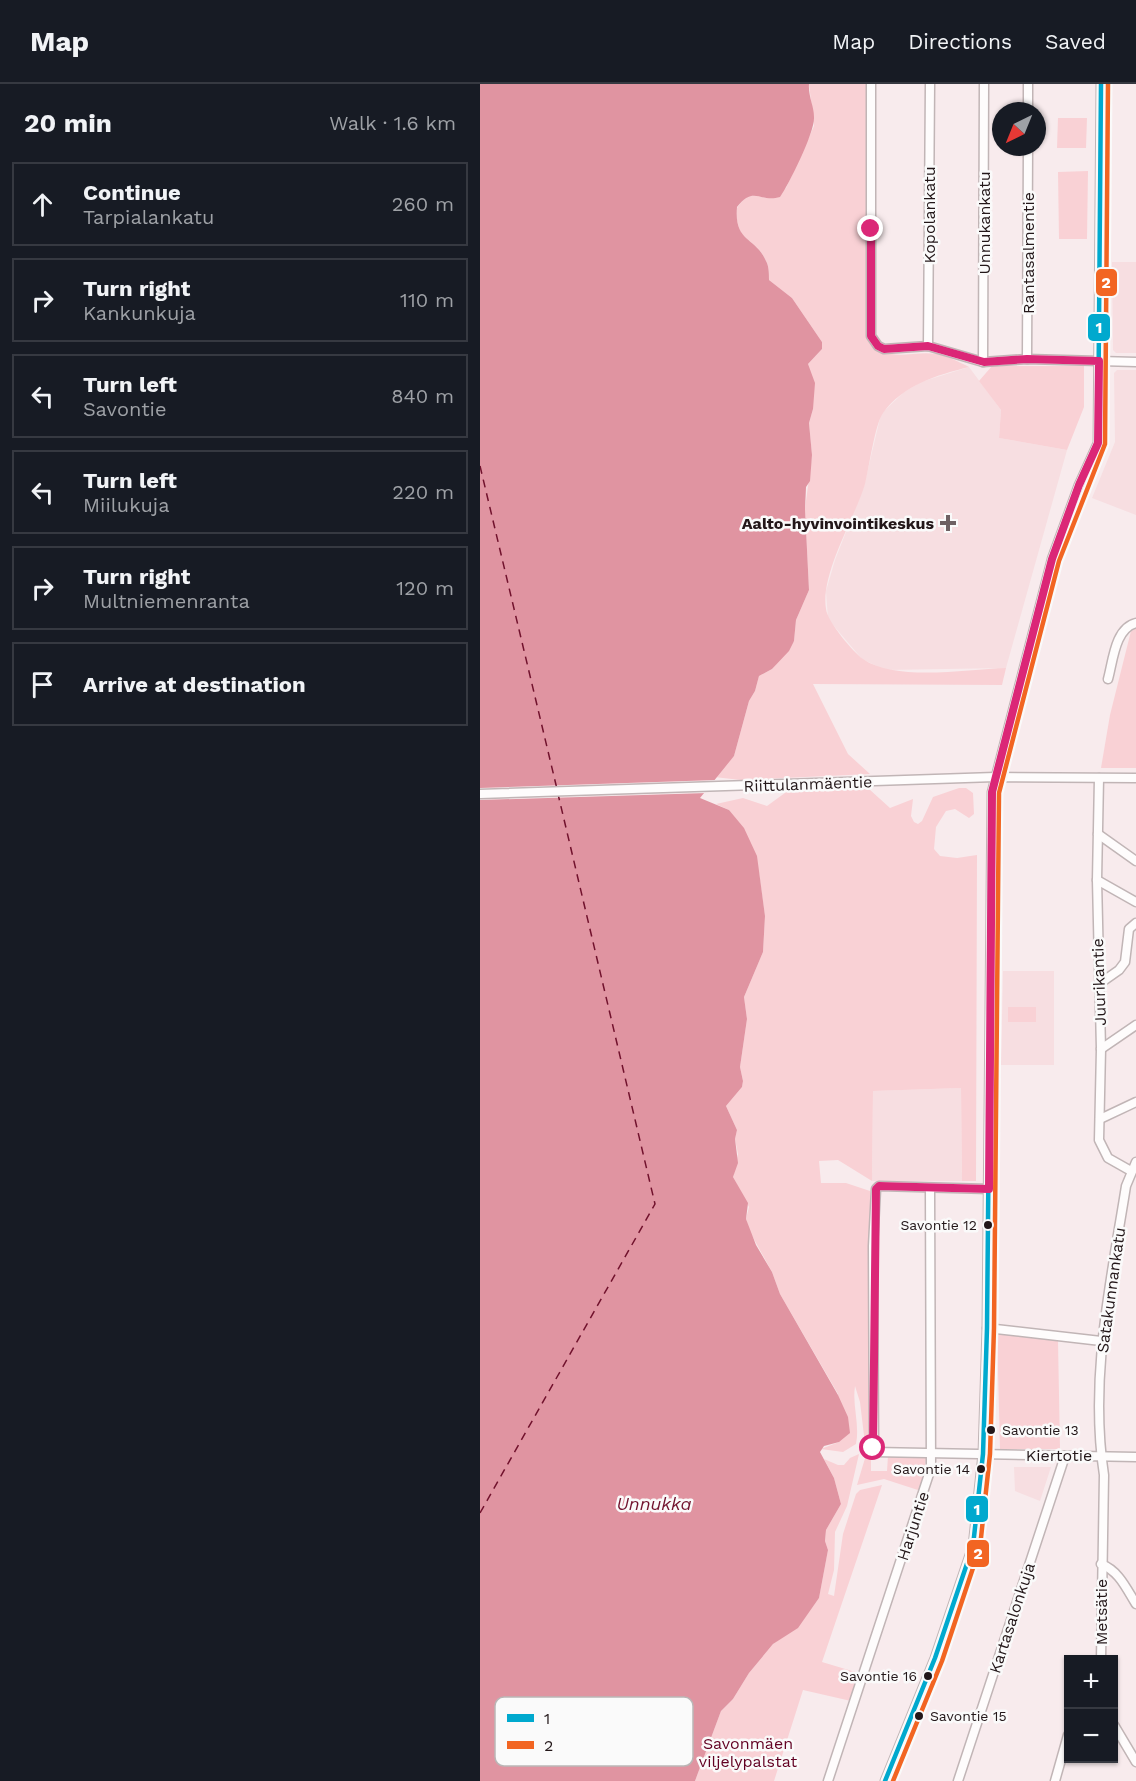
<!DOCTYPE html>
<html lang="en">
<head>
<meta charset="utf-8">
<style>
  body { margin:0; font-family:"Work Sans",sans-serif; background:#20242c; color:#f1f3f6 }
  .controls { position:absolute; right:18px; bottom:18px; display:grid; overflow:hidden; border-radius:0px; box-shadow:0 2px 4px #0004 }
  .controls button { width:54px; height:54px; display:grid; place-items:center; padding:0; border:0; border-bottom:2px solid #363941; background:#171b24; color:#f1f3f6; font:30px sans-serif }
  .compass { position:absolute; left:512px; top:18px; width:54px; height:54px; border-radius:50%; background:#171b24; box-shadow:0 2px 4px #0004; rotate:223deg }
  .stop { position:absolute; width:18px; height:18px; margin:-14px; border:4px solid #db2777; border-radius:50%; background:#fff }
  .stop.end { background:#db2777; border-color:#fff; box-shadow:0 2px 6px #0008 }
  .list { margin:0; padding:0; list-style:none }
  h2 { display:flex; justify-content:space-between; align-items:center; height:78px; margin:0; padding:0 24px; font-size:26px }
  h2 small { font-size:20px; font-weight:400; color:#9ea1a6 }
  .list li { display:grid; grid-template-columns:39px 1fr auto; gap:18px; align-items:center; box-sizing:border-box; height:84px; margin:0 12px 12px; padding:0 12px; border:2px solid #363941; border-radius:0px }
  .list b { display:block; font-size:22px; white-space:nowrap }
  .list p { margin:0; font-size:20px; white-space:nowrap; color:#9ea1a6 }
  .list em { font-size:20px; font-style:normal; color:#9ea1a6 }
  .icon { flex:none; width:33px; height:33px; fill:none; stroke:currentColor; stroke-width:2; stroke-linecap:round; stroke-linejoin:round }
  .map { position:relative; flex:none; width:656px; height:1697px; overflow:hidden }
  header { display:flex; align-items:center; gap:36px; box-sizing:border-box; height:84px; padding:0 30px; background:#171b24; border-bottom:2px solid #363941 }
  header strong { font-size:28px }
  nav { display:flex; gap:33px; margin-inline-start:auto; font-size:21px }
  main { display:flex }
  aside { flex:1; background:#171b24 }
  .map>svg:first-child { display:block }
  .built { fill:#f7dee1 }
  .green { fill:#f9d1d5 }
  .water { fill:#e094a1 }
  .pier { fill:#f8ebed }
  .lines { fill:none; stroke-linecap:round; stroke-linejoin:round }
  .ferry { stroke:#71122d; stroke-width:1.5; stroke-dasharray:8 6; stroke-linecap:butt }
  .minor-casing { stroke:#c1b5b6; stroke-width:11 }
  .minor { stroke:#fefcfc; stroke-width:8 }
  .bus-1-casing { stroke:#fafafa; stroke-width:9 }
  .bus-2-casing { stroke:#fafafa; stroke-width:9 }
  .bus-1 { stroke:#00a9ce; stroke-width:4.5 }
  .bus-2 { stroke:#f26522; stroke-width:4.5 }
  .route { stroke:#db2777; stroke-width:8 }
  .poi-dot { fill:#6e6163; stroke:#fafafa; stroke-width:2 }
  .bus-dot { fill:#231719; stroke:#fafafa; stroke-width:2 }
  .labels { text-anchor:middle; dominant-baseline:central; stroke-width:5; stroke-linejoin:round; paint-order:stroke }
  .bus-label { font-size:14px; fill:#231719; stroke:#fafafa; text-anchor:end }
  .street-label { font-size:16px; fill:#231719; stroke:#fafafa }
  .poi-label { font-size:16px; font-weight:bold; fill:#231719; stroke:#fafafa; text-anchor:end }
  .park-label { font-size:16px; fill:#620022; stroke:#fafafa }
  .water-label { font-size:18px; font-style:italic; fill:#71122d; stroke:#fafafa }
  .key { fill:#fafafa; stroke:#bab6b6; stroke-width:1.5 }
  .key-label { font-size:16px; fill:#231719 }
  .line-badge { stroke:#fafafa; stroke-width:2 }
  .badge-label { font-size:16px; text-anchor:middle; font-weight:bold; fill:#fff }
</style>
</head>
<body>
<header>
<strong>Map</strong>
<nav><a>Map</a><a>Directions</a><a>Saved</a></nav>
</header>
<main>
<aside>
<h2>20 min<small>Walk · 1.6 km</small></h2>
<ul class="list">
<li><svg class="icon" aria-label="ahead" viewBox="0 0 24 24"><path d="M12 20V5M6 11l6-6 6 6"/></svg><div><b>Continue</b><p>Tarpialankatu</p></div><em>260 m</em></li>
<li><svg class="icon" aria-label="right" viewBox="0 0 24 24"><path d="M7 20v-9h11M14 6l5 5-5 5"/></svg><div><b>Turn right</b><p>Kankunkuja</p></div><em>110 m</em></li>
<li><svg class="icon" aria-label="left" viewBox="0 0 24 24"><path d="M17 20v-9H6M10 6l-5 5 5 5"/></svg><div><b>Turn left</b><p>Savontie</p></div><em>840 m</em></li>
<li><svg class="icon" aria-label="left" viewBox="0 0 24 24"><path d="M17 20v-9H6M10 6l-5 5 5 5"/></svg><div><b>Turn left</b><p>Miilukuja</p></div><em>220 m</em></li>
<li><svg class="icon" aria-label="right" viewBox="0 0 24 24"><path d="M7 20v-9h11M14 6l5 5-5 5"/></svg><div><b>Turn right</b><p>Multniemenranta</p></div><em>120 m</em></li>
<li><svg class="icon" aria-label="arrive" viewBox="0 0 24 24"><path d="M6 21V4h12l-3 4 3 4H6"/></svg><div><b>Arrive at destination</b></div></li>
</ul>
</aside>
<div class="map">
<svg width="656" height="1697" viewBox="0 0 656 1697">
  <rect width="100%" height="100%" fill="#f8ebed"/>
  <g class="built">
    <polygon points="632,178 656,178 656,269 636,269 633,266"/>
    <polygon points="489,283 521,326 519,354 587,366 526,584 405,586 382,575 348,535 346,507 355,476 384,402 401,330 424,308 441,298"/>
    <polygon points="637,286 656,286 656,431 612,414 635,358 634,289"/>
    <polygon points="523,887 574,887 574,981 521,981"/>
    <polygon points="481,1004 482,1097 392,1097 393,1007"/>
    <polygon points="534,1383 571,1383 560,1417 535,1407"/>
  </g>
  <g class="green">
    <path d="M329 0H389V257C409 280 431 266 457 270 468 272 479 278 489 283 457 291 423 301 403 329 395 340 389 384 385 400 375 434 340 490 346 525 347 537 373 568 383 575 416 598 487 585 526 584L522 601 333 600 368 670 390 690 261 696 234 693 254 672 269 617 275 607 279 592 292 585 314 557 316 536 329 506 325 425 332 371 329 339 333 325 328 280 342 265V258L312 214 289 196C289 190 289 182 286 177 275 152 254 159 257 124 265 112 272 108 286 114L306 104 334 42Z"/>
    <polygon points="578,34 607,34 606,64 577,64"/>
    <polygon points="608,87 607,155 579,155 578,88"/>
    <polygon points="512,282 604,282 604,323 587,366 519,354 521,326 499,297"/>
    <polygon points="656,544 656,684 621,684 630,631 651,547"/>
    <path d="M479 704H486L493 709 494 730 489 734 475 725 466 727 456 743 454 765 460 772 477 774 497 771 496 1097H482L481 1004 393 1007 392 1097 358 1076 339 1077 341 1099H366L390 1107 389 1356 387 1362 385 1360 380 1318 375 1302C372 1322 380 1340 376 1360L363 1368 341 1365 359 1358 358 1310 300 1210 292 1188 270 1148 266 1135 269 1123 253 1093 258 1070 255 1055 257 1046 246 1022 262 1003 263 997 260 983 267 935 264 913 283 868 285 832 279 789 249 726 236 720 263 714 287 722 309 706 389 705 410 724 433 715 431 732 434 738 438 740 442 737 453 713Z"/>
    <rect x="528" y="923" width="28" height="15"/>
    <polygon points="517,1248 578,1257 580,1365 520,1365"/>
    <polygon points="379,1370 367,1422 355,1448 354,1486 348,1510 354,1512 363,1450 376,1410 380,1406 402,1401 342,1578 382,1590 371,1617 323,1606 294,1697 215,1697 241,1627 253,1615 269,1589 293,1560 321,1539 339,1514 348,1466 345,1457 346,1446 361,1420 354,1394 344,1375 358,1381 364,1381 370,1374"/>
    <polygon points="386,1371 391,1372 391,1387 407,1387 408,1372 446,1374 441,1407 404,1395 377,1401"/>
  </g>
  <path class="water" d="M0 0H329C328 12 334 22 334 33 335 48 309 100 300 113 280 119 274 101 257 123 254 159 275 152 286 177 289 182 289 190 289 196L312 214 342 258V265L328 280 335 299 333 325 329 339 332 371 330 397 326 403 325 425 329 506 316 536 314 557 309 567 292 585 279 592 275 607 269 617 254 672 220 714 249 726 264 744 277 772 285 832 283 868 264 913 267 935 260 983 263 997 262 1003 246 1022 257 1046 255 1055 258 1079 253 1093 268 1119 266 1135 276 1161 292 1188 300 1210 358 1311 368 1333 370 1349 359 1358 344 1362 340 1368 354 1394 361 1420 346 1446 345 1457 348 1466 339 1514 318 1544 293 1560 269 1589 253 1615 241 1627 215 1697H0Z"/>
  <polygon class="pier" points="236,696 227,709 0,716 0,704"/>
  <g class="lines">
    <g class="ferry">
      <polyline points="0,382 77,705"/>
      <polyline points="0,1429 175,1120 78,710"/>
    </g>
    <defs>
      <g id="minor">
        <polyline points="391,0 391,252 398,262 404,265 448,262 503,278 547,275 656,278"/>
        <polyline points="548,0 548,27"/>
        <polyline points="448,262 450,0"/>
        <polyline points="547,275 548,63"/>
        <polyline points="503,278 504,0"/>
        <path d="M628 595C633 577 635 544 656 539"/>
        <polyline points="619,694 617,796 621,965 619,1056 628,1074 651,1087"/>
        <polyline points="0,710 515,693 656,694"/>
        <polyline points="618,750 656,777"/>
        <polyline points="617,796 656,818"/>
        <polyline points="619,900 639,886 645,878 649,845 656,839"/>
        <polyline points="621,965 656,941"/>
        <polyline points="620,1035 656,1018"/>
        <polyline points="509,1105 399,1102 396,1105 393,1162 394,1368 656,1373"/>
        <polyline points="507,1244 621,1257"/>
        <path d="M621 1480C639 1487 646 1504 656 1520"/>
        <path d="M621 1576 624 1391C609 1294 631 1197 646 1102L656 1078"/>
        <polyline points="634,1641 656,1678"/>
        <polyline points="348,1697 451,1384 450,1104"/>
        <polyline points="405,1697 455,1574 493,1462 503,1370 507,1244 512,708 572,475 599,401 618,359 621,0"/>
        <polyline points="478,1697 585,1372"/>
        <polyline points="575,1697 588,1651"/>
      </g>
    </defs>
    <use href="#minor" class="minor-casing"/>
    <use href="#minor" class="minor"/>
    <defs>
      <polyline id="bus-1" points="405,1697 455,1574 493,1462 503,1370 507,1244 512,708 572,475 599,401 618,359 621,0"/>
      <polyline id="bus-2" points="413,1697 462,1577 500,1463 510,1370 514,1244 519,709 579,477 625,360 628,0"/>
    </defs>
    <use href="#bus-1" class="bus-1-casing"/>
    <use href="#bus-2" class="bus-2-casing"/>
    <use href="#bus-1" class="bus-1"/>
    <use href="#bus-2" class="bus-2"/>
  </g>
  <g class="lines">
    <polyline class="route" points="391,145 391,252 398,262 404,265 448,262 504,278 547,275 619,277 618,359 599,401 572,475 512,708 509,1105 399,1102 396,1105 393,1364"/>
  </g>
  <path class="poi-dot" d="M465 430h6v6h6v6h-6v6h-6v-6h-6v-6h6z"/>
  <g class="bus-dot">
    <circle cx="508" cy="1141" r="5"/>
    <circle cx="511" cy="1346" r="5"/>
    <circle cx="501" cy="1385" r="5"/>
    <circle cx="448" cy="1592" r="5"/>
    <circle cx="439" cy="1632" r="5"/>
  </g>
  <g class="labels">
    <g class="bus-label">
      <text x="497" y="1141">Savontie 12</text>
      <text x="522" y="1346" text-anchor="start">Savontie 13</text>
      <text x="490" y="1385">Savontie 14</text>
      <text x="437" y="1592">Savontie 16</text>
      <text x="450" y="1632" text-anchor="start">Savontie 15</text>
    </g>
    <g class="street-label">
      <text transform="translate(449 131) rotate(-90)">Kopolankatu</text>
      <text transform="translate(504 139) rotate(-90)">Unnukankatu</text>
      <text transform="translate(548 169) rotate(-90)">Rantasalmentie</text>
      <text transform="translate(328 700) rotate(-2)">Riittulanmäentie</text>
      <text transform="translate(619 898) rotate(-92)">Juurikantie</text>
      <text transform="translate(631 1206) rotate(-82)">Satakunnankatu</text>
      <text x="579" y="1371">Kiertotie</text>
      <text transform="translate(433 1442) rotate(-72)">Harjuntie</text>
      <text transform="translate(621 1528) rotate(-90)">Metsätie</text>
      <text transform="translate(532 1534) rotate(-72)">Kartasalonkuja</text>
    </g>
    <g class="poi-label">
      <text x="454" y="439">Aalto-hyvinvointikeskus</text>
    </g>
    <g class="park-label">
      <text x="268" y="1659">Savonmäen<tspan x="268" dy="18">viljelypalstat</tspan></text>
    </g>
    <g class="water-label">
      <text x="174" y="1419">Unnukka</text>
    </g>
  </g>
  <rect x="15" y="1613" width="198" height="69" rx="9" class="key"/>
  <rect x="27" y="1630" width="27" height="8" fill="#00a9ce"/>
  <rect x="27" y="1657" width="27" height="8" fill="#f26522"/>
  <g class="key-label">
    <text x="64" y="1640">1</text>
    <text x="64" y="1667">2</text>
  </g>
  <g class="line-badge">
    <rect x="615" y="184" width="23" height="29" rx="6" fill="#f26522"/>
    <rect x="607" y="229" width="24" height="29" rx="6" fill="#00a9ce"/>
    <rect x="485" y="1411" width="24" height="28" rx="6" fill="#00a9ce"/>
    <rect x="486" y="1455" width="24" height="29" rx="6" fill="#f26522"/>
  </g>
  <g class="badge-label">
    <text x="626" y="204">2</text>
    <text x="619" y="249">1</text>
    <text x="497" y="1431">1</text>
    <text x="498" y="1475">2</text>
  </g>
</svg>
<div class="controls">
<button>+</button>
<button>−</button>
</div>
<svg class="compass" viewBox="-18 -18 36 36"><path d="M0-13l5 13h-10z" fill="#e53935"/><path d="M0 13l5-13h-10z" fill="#9ea1a6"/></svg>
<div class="stop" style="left:393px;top:1364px"></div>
<div class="stop end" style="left:391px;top:145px"></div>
</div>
</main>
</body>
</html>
